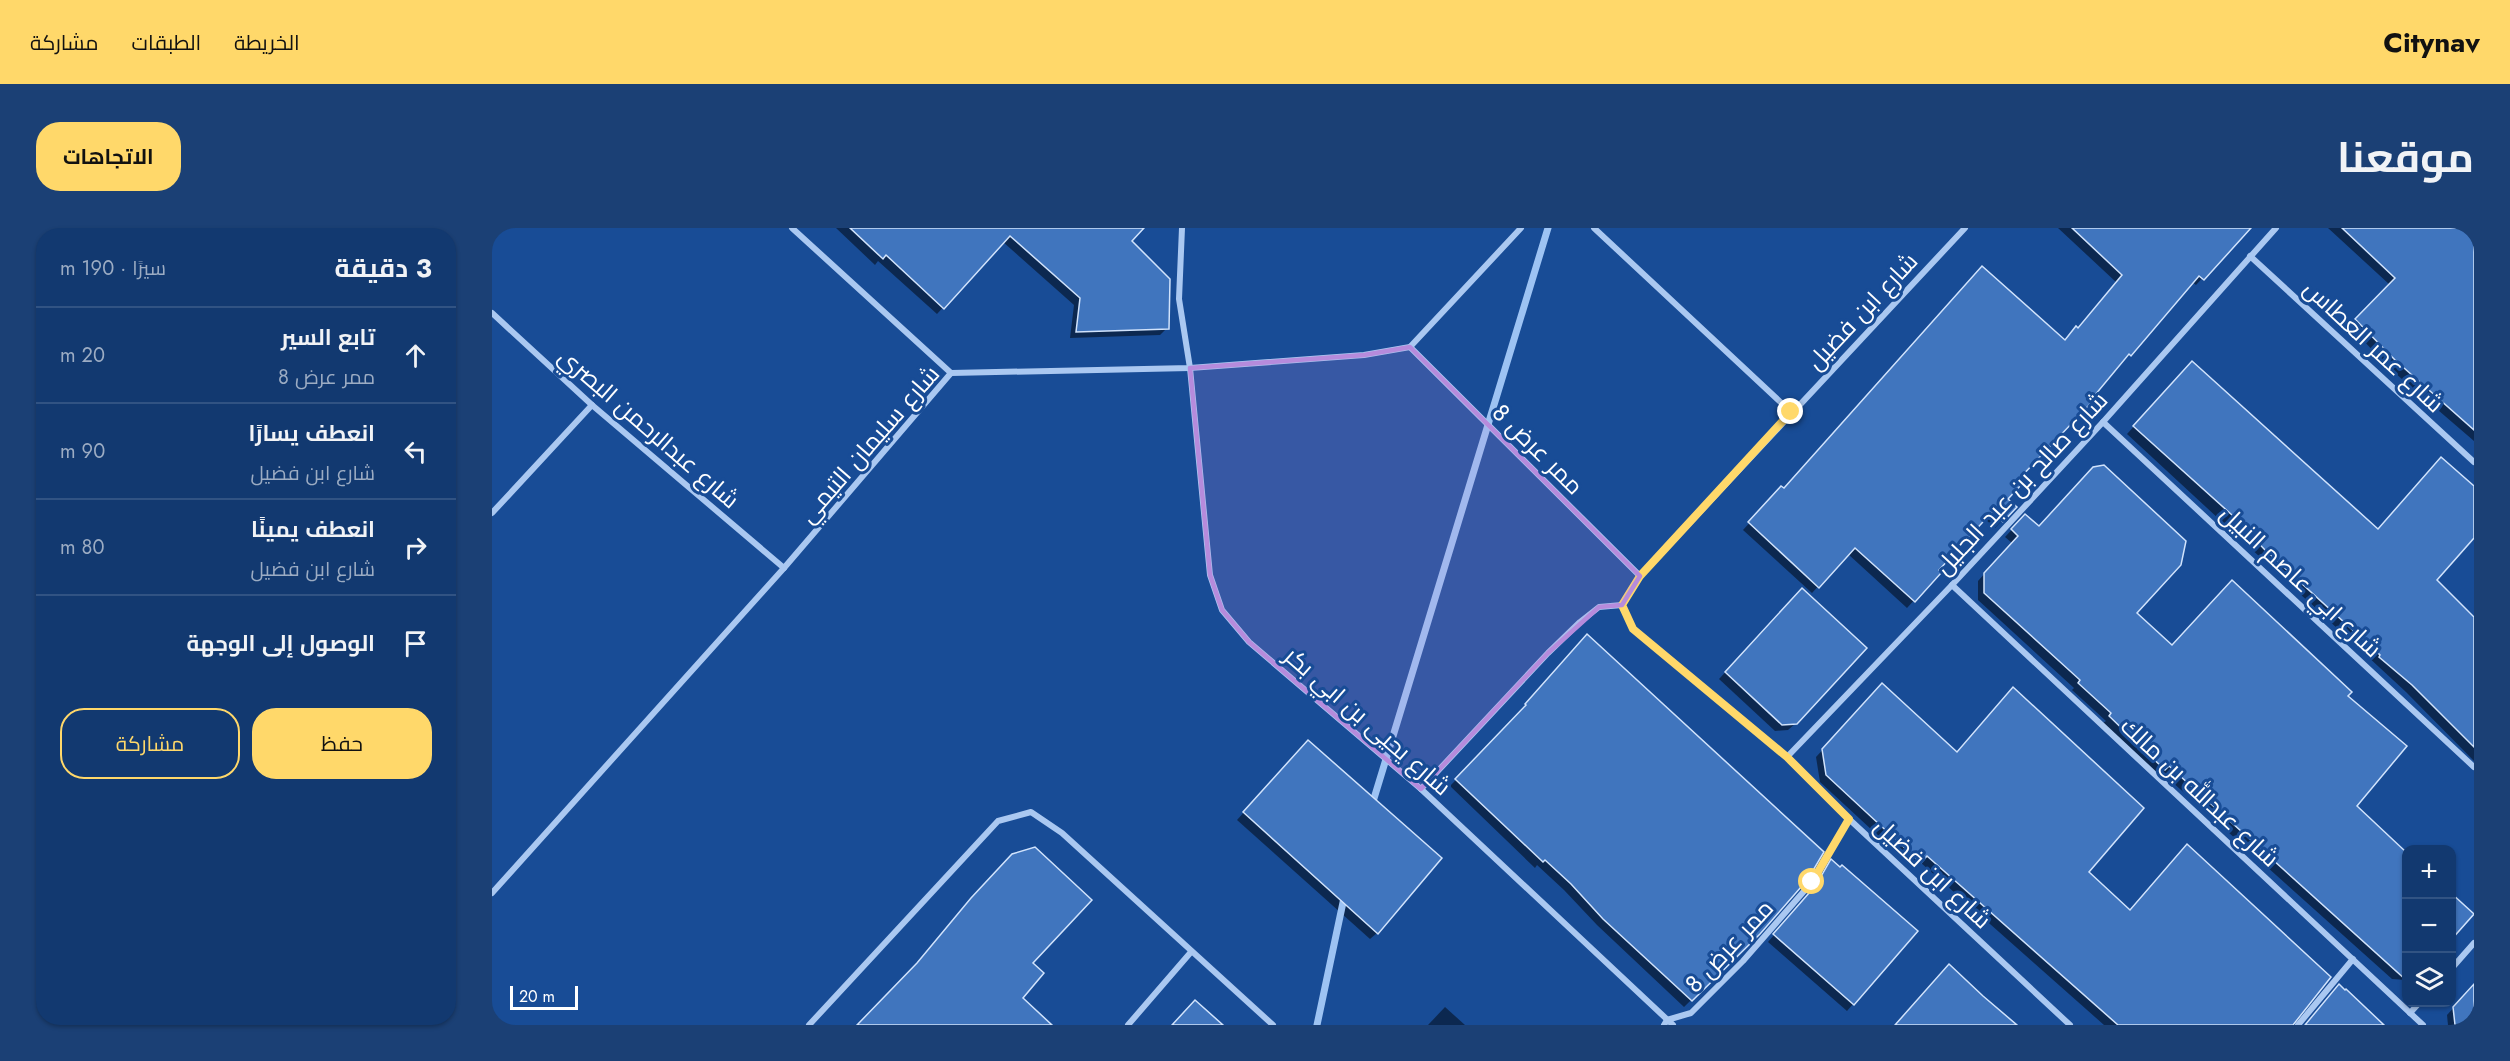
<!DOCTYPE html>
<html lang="ar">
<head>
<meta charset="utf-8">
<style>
  body { margin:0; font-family:Jost,Cairo,sans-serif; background:#1b4075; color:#f1f3f6; direction:rtl }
  .controls { position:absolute; right:18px; bottom:18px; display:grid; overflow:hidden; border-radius:12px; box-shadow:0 2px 4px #0004 }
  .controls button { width:54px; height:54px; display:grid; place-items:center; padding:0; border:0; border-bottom:2px solid #315383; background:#123970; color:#f1f3f6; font:30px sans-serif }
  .scale { position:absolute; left:18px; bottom:15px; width:68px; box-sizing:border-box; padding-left:6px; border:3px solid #fff; border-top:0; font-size:16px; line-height:21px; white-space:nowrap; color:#fff; -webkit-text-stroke:4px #184c96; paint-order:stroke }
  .stop { position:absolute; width:18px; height:18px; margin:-14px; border:4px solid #ffd86a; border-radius:50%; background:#fff }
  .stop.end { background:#ffd86a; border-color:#fff; box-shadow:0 2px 6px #0008 }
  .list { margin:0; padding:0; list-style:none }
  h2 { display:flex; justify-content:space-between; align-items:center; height:78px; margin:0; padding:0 24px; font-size:26px }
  h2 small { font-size:20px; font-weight:400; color:#9cacc3 }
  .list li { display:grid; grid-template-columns:39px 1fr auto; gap:18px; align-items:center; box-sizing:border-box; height:96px; padding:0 24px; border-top:2px solid #315383 }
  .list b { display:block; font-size:22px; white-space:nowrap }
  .list p { margin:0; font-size:20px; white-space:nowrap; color:#9cacc3 }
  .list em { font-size:20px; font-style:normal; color:#9cacc3 }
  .actions { display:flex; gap:12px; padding:18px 24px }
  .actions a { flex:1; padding:14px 0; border:2px solid #ffd86a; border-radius:24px; text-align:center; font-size:21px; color:#ffd86a }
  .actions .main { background:#ffd86a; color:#111 }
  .icon { flex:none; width:33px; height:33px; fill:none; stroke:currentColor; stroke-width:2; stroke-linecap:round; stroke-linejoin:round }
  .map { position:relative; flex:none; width:1982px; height:797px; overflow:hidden; direction:ltr; border-radius:24px }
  header { display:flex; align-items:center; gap:36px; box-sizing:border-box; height:84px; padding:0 30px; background:#ffd86a; color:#111 }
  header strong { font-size:28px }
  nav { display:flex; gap:33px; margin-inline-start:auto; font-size:21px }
  .intro { display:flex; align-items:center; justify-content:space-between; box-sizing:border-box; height:144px; padding:0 36px }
  h1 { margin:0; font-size:42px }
  .button { padding:15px 27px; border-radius:24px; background:#ffd86a; color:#111; font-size:21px; font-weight:700 }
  main { display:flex; gap:36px; padding:0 36px }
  aside { flex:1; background:#123970; border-radius:24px; box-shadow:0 2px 4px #0004 }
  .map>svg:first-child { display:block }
  .shadow { fill:#0007 }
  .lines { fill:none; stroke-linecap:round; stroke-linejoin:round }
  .stream { stroke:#9dc3f3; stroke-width:7 }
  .building { fill:#4075be; stroke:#d1e3fc; stroke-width:1.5 }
  .minor { stroke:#aac8f1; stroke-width:6 }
  .route { stroke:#ffd86a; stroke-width:8 }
  .marked { fill:#b68bdc; fill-opacity:0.2; stroke:#b68bdc; stroke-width:4.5; stroke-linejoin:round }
  .labels { text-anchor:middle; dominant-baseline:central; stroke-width:6; stroke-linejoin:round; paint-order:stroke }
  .street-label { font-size:24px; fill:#fff; stroke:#184c96 }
</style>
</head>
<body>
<header>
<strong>Citynav</strong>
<nav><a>الخريطة</a><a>الطبقات</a><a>مشاركة</a></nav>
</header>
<div class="intro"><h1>موقعنا</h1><a class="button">الاتجاهات</a></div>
<main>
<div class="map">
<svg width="1982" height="797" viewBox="0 0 1982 797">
  <rect width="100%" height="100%" fill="#184c96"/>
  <g class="shadow">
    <polygon points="344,0 645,0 638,13 675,100 668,107 578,110 582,77 511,14 445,86 386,33 383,37"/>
    <polygon points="1566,0 1756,0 1704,57 1700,54 1638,127 1630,132 1523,252 1514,271 1523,279 1503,300 1492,290 1445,342 1448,344 1415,380 1356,326 1320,365 1251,302 1283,267 1572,114 1586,102 1625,55"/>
    <polygon points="1836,0 1982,0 1982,213 1896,139 1858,98 1898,57"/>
    <polygon points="1693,142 1886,302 1982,260 1982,307 1943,352 1982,391 1982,533 1914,464 1635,206"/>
    <polygon points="1526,295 1643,385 1680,419 1853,469 1863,578 1914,626 1914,752 1900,751 1669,544 1665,548 1611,495 1614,493 1580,462 1582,460 1486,372 1486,353 1520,315 1513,309"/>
    <polygon points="1304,368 1304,495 1296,502 1283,503 1227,451"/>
    <polygon points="1089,415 1267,705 1192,779 1105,697 1072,662 1045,637 1043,640 958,558 1029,485 1027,484"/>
    <polygon points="1384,464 1595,644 1637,683 1801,797 1612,797 1428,634 1421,640 1328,554 1324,529"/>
    <polygon points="809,520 885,705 878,711 745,592"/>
    <polygon points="1339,633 1361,776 1355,783 1276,714 1317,666 1333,640"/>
    <polygon points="1982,757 1982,797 1956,797 1955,787"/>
    <polygon points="953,779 973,797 936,797"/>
  </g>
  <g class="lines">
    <g class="stream">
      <polyline points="880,577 1056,0"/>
      <polyline points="825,797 853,665"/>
    </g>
  </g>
  <g class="building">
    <polygon points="358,0 652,0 640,13 678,51 677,101 584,104 588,70 518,8 452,81 394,27 391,31"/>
    <polygon points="1580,0 1759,0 1712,52 1707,48 1639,128 1637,126 1598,173 1600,174 1526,252 1530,256 1516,271 1525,279 1511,294 1500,284 1447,342 1450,344 1423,374 1363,320 1327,360 1256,294 1289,258 1292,260 1490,38 1573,112 1584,98 1586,100 1630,47"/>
    <polygon points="1850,0 1982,0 1982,202 1903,132 1863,91 1903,50"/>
    <polygon points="1700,133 1886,301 1949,229 1982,258 1982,310 1945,352 1982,389 1982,519 1920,457 1887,429 1888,427 1773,322 1740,287 1641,198"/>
    <polygon points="1612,237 1694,313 1689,337 1645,385 1680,417 1740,352 1860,464 1856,468 1915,518 1865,578 1914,624 1914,752 1677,538 1673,542 1617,488 1619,485 1586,455 1588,452 1492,365 1492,345 1526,308 1519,301 1533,286 1547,298 1601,239"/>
    <polygon points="1310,360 1375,420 1305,496 1290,497 1233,444"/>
    <polygon points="1095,406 1332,624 1316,651 1268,706 1200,773 1111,691 1079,656 1053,632 1051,634 963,551 1034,477 1033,476"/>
    <polygon points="1390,455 1465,524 1521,459 1652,580 1597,644 1638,682 1695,616 1839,749 1801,797 1626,797 1435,628 1429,635 1334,547 1330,521"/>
    <polygon points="816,512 950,630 886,706 751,584"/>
    <polygon points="543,619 600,672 541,735 552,745 531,770 560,797 365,797 425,735 479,670 520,626"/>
    <polygon points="1339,631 1348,639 1350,637 1426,703 1362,777 1281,706 1324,657"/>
    <polygon points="1959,665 1982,686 1959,712"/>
    <polygon points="1457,736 1491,768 1525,797 1403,797"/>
    <polygon points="1847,756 1853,762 1854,761 1892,797 1813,797"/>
    <polygon points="1982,756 1982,797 1963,797 1961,779"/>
    <polygon points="703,772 731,797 680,797"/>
  </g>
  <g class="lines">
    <g class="minor">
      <polyline points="300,0 459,145"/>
      <polyline points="690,0 687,71 698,140 718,347 730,382 757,414 929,561 1181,797"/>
      <polyline points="1102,0 1299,184"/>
      <polyline points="1473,0 1148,348 1130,377 1141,401 1295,529 1357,591 1578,797"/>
      <polyline points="1758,28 1982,234"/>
      <polyline points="0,85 100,177 292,340"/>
      <polyline points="918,119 1148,348"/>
      <polyline points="1611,194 1982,539"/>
      <polyline points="0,285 100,177"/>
      <polyline points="1460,357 1931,797"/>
      <polyline points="1295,529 1460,357 1611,194 1784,0"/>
      <polyline points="929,561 1056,425 1088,394 1107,379 1130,377"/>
      <polyline points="0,665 292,340 459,145 698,140 872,127 918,119 1029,0"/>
      <polyline points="1960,740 1982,715"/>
      <polyline points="1918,785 1928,774"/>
      <polyline points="317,797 506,593 539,584 570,605 781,797"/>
      <polyline points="636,797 699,724"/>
      <polyline points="1172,797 1175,792 1199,785 1251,733 1320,654 1357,591"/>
      <polyline points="1806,797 1861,731"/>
    </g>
  </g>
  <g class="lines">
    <polyline class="route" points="1299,184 1148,348 1130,377 1141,401 1295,529 1357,591 1320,654"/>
  </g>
  <path class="marked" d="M918 119 1148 348 1130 377 1107 379 1056 425 929 561 757 414 730 382 718 347 698 140 872 127Z"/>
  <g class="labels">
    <g class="street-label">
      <text transform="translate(1370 83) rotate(-47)">شارع ابن فضيل</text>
      <text transform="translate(1882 118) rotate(43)">شارع عمر العطاس</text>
      <text transform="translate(157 200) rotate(41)">شارع عبدالرحمن البصري</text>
      <text transform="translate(377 216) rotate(-49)">شارع سليمان التيمي</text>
      <text transform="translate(1046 221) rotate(45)">ممر عرض 8</text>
      <text transform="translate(1529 255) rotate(-47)">شارع صالح بن عبد الجليل</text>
      <text transform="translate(1809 353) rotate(43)">شارع ابي عاصم النبيل</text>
      <text transform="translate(876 493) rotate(41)">شارع يحيى بن ابي بكر</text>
      <text transform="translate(1708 564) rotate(43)">شارع عبدالله بن مالك</text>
      <text transform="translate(1441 645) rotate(43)">شارع ابن فضيل</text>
      <text transform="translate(1237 718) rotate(-47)">ممر عرض 8</text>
    </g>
  </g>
</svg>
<div class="controls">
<button>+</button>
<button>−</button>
<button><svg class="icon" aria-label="layers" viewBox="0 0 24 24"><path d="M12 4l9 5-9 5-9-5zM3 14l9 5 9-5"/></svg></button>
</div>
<div class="scale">20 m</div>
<div class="stop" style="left:1320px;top:654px"></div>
<div class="stop end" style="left:1299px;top:184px"></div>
</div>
<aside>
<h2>3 دقيقة<small>سيرًا · 190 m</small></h2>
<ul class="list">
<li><svg class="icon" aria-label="ahead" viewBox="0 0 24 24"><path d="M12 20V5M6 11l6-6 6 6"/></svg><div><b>تابع السير</b><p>ممر عرض 8</p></div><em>20 m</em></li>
<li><svg class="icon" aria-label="left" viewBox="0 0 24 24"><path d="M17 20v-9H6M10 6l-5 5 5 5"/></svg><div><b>انعطف يسارًا</b><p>شارع ابن فضيل</p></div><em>90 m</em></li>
<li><svg class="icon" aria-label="right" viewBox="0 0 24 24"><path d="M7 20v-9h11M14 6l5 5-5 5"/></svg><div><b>انعطف يمينًا</b><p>شارع ابن فضيل</p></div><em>80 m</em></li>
<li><svg class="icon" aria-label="arrive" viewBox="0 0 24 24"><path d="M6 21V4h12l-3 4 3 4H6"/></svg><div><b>الوصول إلى الوجهة</b></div></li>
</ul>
<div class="actions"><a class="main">حفظ</a><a>مشاركة</a></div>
</aside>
</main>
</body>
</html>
